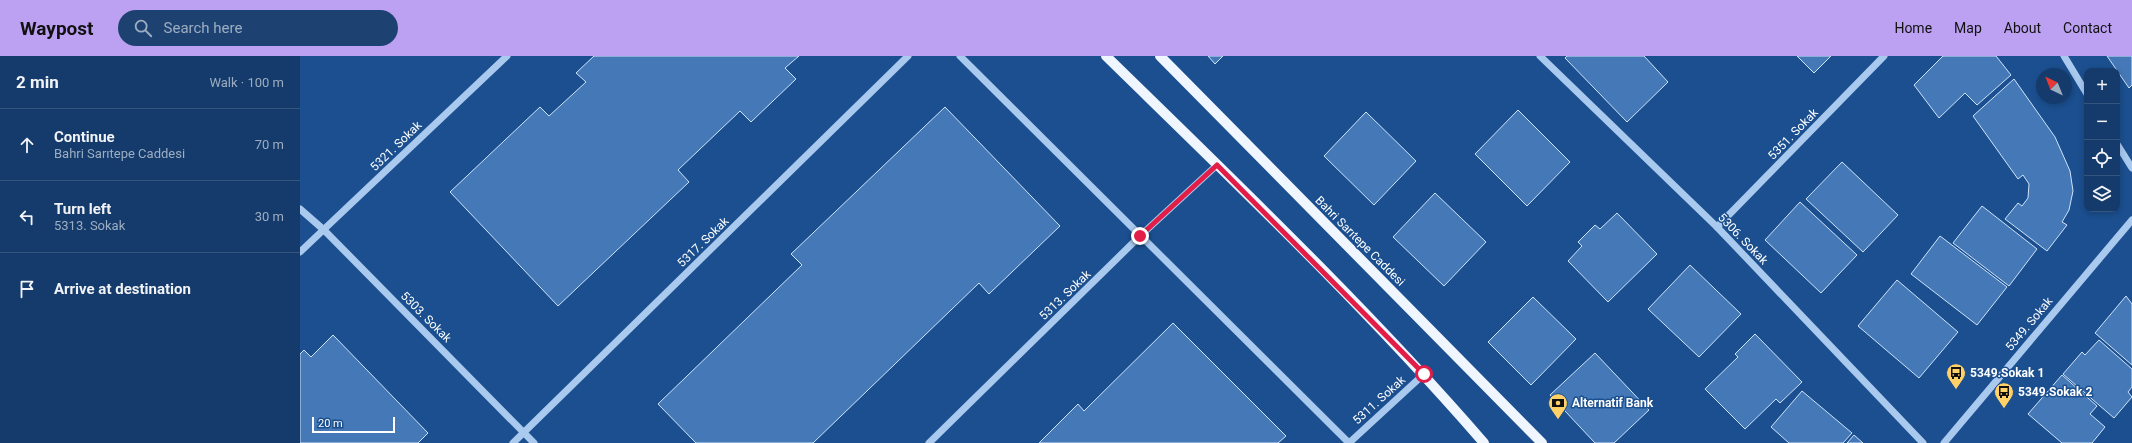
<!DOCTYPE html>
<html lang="en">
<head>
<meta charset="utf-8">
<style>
  body { margin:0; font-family:Roboto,sans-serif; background:#1d4271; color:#f1f3f6 }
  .controls { position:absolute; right:12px; top:12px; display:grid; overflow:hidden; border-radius:8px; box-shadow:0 2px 6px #0003 }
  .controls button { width:36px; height:36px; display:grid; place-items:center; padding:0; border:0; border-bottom:1px solid #33557e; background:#143b6b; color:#f1f3f6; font:20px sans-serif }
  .compass { position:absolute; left:1736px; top:12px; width:36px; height:36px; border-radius:50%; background:#143b6b; box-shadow:0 2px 6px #0003; rotate:317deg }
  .scale { position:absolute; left:12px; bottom:10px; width:83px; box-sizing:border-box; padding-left:4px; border:2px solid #fff; border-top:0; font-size:11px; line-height:14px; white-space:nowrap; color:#fff; -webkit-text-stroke:3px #1b4f8f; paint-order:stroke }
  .stop { position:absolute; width:12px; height:12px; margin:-9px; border:3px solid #e11d48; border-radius:50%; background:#fff }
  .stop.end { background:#e11d48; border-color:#fff; box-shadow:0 1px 4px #0008 }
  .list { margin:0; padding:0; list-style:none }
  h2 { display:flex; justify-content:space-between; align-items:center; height:52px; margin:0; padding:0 16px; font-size:17px }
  h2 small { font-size:13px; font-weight:400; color:#9dadc1 }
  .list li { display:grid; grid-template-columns:26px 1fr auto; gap:12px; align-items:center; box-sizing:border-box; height:72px; padding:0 16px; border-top:1px solid #33557e }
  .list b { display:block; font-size:15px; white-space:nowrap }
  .list p { margin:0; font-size:13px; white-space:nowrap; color:#9dadc1 }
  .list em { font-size:13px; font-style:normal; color:#9dadc1 }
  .icon { flex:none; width:22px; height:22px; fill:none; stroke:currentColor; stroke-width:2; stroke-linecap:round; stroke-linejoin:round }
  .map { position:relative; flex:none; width:1832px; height:387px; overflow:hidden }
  header { display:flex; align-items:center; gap:24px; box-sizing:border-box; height:56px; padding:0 20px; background:#bca0f2; color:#111 }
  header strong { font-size:19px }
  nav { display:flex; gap:22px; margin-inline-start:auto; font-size:14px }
  .search { width:280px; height:36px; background:#1d4271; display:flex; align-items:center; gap:10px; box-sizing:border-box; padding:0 14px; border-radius:22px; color:#9dadc1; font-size:15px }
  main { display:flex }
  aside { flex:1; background:#143b6b }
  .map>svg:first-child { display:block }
  .building { fill:#4478b7; stroke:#cfe3fa }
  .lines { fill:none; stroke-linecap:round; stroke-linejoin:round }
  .minor { stroke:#a9c9ee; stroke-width:7 }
  .major { stroke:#f0f6ff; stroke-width:10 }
  .route { stroke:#e11d48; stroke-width:5 }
  .labels { text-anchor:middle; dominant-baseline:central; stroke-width:3; stroke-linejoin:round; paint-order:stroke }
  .street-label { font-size:12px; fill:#fff; stroke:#1b4f8f }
  .poi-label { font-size:12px; font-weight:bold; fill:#fff; stroke:#1b4f8f; text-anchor:start }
</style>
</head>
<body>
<header>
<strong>Waypost</strong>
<div class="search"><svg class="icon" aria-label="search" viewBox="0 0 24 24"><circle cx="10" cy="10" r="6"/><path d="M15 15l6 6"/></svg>Search here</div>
<nav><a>Home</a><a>Map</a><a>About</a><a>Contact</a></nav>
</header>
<main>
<aside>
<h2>2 min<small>Walk · 100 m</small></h2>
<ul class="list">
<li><svg class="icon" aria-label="ahead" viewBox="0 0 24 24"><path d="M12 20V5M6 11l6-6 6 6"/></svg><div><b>Continue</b><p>Bahri Sarıtepe Caddesi</p></div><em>70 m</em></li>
<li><svg class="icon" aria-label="left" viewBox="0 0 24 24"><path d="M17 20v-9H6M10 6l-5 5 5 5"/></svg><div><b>Turn left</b><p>5313. Sokak</p></div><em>30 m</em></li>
<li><svg class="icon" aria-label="arrive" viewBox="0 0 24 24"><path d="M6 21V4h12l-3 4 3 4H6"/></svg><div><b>Arrive at destination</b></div></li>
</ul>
</aside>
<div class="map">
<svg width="1832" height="387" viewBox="0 0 1832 387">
  <rect width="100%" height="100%" fill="#1b4f8f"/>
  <g class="building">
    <polygon points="294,0 499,0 485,12 496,23 451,66 440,55 378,114 389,126 258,250 150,136 240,51 249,60 286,26 276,17"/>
    <polygon points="908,0 923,0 915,8"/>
    <polygon points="1267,0 1344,0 1368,26 1327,66 1265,2"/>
    <polygon points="1497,0 1531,0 1514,17"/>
    <polygon points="1643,0 1696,0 1711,19 1677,49 1665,37 1639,62 1614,29"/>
    <polygon points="1807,0 1832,0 1832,29 1829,32"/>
    <polygon points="1714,23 1755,81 1770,115 1773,135 1769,154 1762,166 1767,169 1747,195 1705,163 1718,147 1722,150 1728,142 1729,128 1723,119 1718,123 1673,60"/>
    <polygon points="645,51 760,170 689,238 679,227 513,387 396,387 358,348 502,209 491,198"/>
    <polygon points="1218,54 1270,106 1227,150 1175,98"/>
    <polygon points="1066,56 1116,105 1074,149 1024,100"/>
    <polygon points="1542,106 1598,159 1563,196 1506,143"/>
    <polygon points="1135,137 1186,186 1144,230 1093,181"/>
    <polygon points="1500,146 1557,199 1521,237 1465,184"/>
    <polygon points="1682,150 1737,193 1709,230 1653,187"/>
    <polygon points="1317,157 1357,198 1308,246 1268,205 1282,190 1278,186 1295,169 1300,173"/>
    <polygon points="1640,180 1707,231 1677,269 1611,218"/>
    <polygon points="1390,209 1441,258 1399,301 1348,253"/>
    <polygon points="1597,224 1658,276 1619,322 1558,270"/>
    <polygon points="1826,240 1832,248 1832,309 1795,277"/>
    <polygon points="1233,241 1276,283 1231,329 1188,286"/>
    <polygon points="873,267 986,380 978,387 739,387 778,348 784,355"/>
    <polygon points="1455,278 1502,326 1480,347 1476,343 1445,373 1405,333 1438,301 1435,298"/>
    <polygon points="33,279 128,377 118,387 0,387 0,298 4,294 11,301"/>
    <polygon points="1799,284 1832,313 1832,331 1828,336 1832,341 1814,362 1763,318 1782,296 1785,299"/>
    <polygon points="1295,297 1349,354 1314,387 1295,387 1250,339"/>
    <polygon points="1762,319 1797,350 1790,358 1805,371 1792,387 1762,387 1728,358"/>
    <polygon points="1502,335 1552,377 1543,387 1489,387 1471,371"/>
    <polygon points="1554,379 1563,387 1547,387"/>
  </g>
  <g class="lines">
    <g class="minor">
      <polyline points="660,0 1049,387"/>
      <polyline points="1240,0 1417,171 1623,387"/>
      <polyline points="1764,0 1787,38"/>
      <polyline points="1817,88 1832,112"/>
      <polyline points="0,153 24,174 234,387"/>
      <polyline points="1417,171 1584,0"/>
      <polyline points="0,196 207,0"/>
      <polyline points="213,387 608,0"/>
      <polyline points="629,387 840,180 917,109"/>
      <polyline points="1049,387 1124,318"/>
      <polyline points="1644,387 1832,164"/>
    </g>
    <g class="major">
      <path d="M806 0C935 126 1066 251 1184 387"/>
      <polyline points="860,0 1242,387"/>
    </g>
  </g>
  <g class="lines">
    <polyline class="route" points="840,180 917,109 1124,318"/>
  </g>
  <defs>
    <symbol id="bus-pin" viewBox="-11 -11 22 30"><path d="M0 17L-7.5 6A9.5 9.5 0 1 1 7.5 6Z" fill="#ffd166" stroke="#1b4f8f"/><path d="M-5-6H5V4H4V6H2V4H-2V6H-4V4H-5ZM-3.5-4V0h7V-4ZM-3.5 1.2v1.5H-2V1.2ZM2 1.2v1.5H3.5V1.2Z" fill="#111"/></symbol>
    <symbol id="bank-pin" viewBox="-11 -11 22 30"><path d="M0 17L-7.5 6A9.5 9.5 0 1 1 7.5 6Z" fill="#ffd166" stroke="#1b4f8f"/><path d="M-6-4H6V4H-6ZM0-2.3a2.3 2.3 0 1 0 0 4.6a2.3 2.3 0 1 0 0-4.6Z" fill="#111"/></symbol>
  </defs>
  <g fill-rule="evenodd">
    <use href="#bus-pin" x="1645" y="306" width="22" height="30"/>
    <use href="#bus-pin" x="1693" y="325" width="22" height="30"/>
    <use href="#bank-pin" x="1247" y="336" width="22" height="30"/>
  </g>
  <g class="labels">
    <g class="street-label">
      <text transform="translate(1493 78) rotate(-46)">5351. Sokak</text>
      <text transform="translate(96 90) rotate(-44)">5321. Sokak</text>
      <text transform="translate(1443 183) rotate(46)">5306. Sokak</text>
      <text transform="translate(1060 185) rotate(45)">Bahri Sarıtepe Caddesi</text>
      <text transform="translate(403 186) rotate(-44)">5317. Sokak</text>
      <text transform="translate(765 239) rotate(-44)">5313. Sokak</text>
      <text transform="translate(126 261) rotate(45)">5303. Sokak</text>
      <text transform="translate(1729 268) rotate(-50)">5349. Sokak</text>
      <text transform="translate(1079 344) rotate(-42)">5311. Sokak</text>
    </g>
    <g class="poi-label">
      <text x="1670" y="317">5349.Sokak 1</text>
      <text x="1718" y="336">5349.Sokak 2</text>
      <text x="1272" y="347">Alternatif Bank</text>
    </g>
  </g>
</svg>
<div class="controls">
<button>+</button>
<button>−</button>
<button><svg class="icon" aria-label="locate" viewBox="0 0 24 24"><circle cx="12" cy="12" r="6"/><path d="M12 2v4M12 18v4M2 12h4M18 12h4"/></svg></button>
<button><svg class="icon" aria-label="layers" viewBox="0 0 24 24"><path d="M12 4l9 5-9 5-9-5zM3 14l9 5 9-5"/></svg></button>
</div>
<svg class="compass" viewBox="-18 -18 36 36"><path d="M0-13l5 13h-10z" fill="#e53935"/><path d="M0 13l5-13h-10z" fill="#9dadc1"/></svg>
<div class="scale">20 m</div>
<div class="stop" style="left:1124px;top:318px"></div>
<div class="stop end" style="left:840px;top:180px"></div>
</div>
</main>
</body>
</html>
